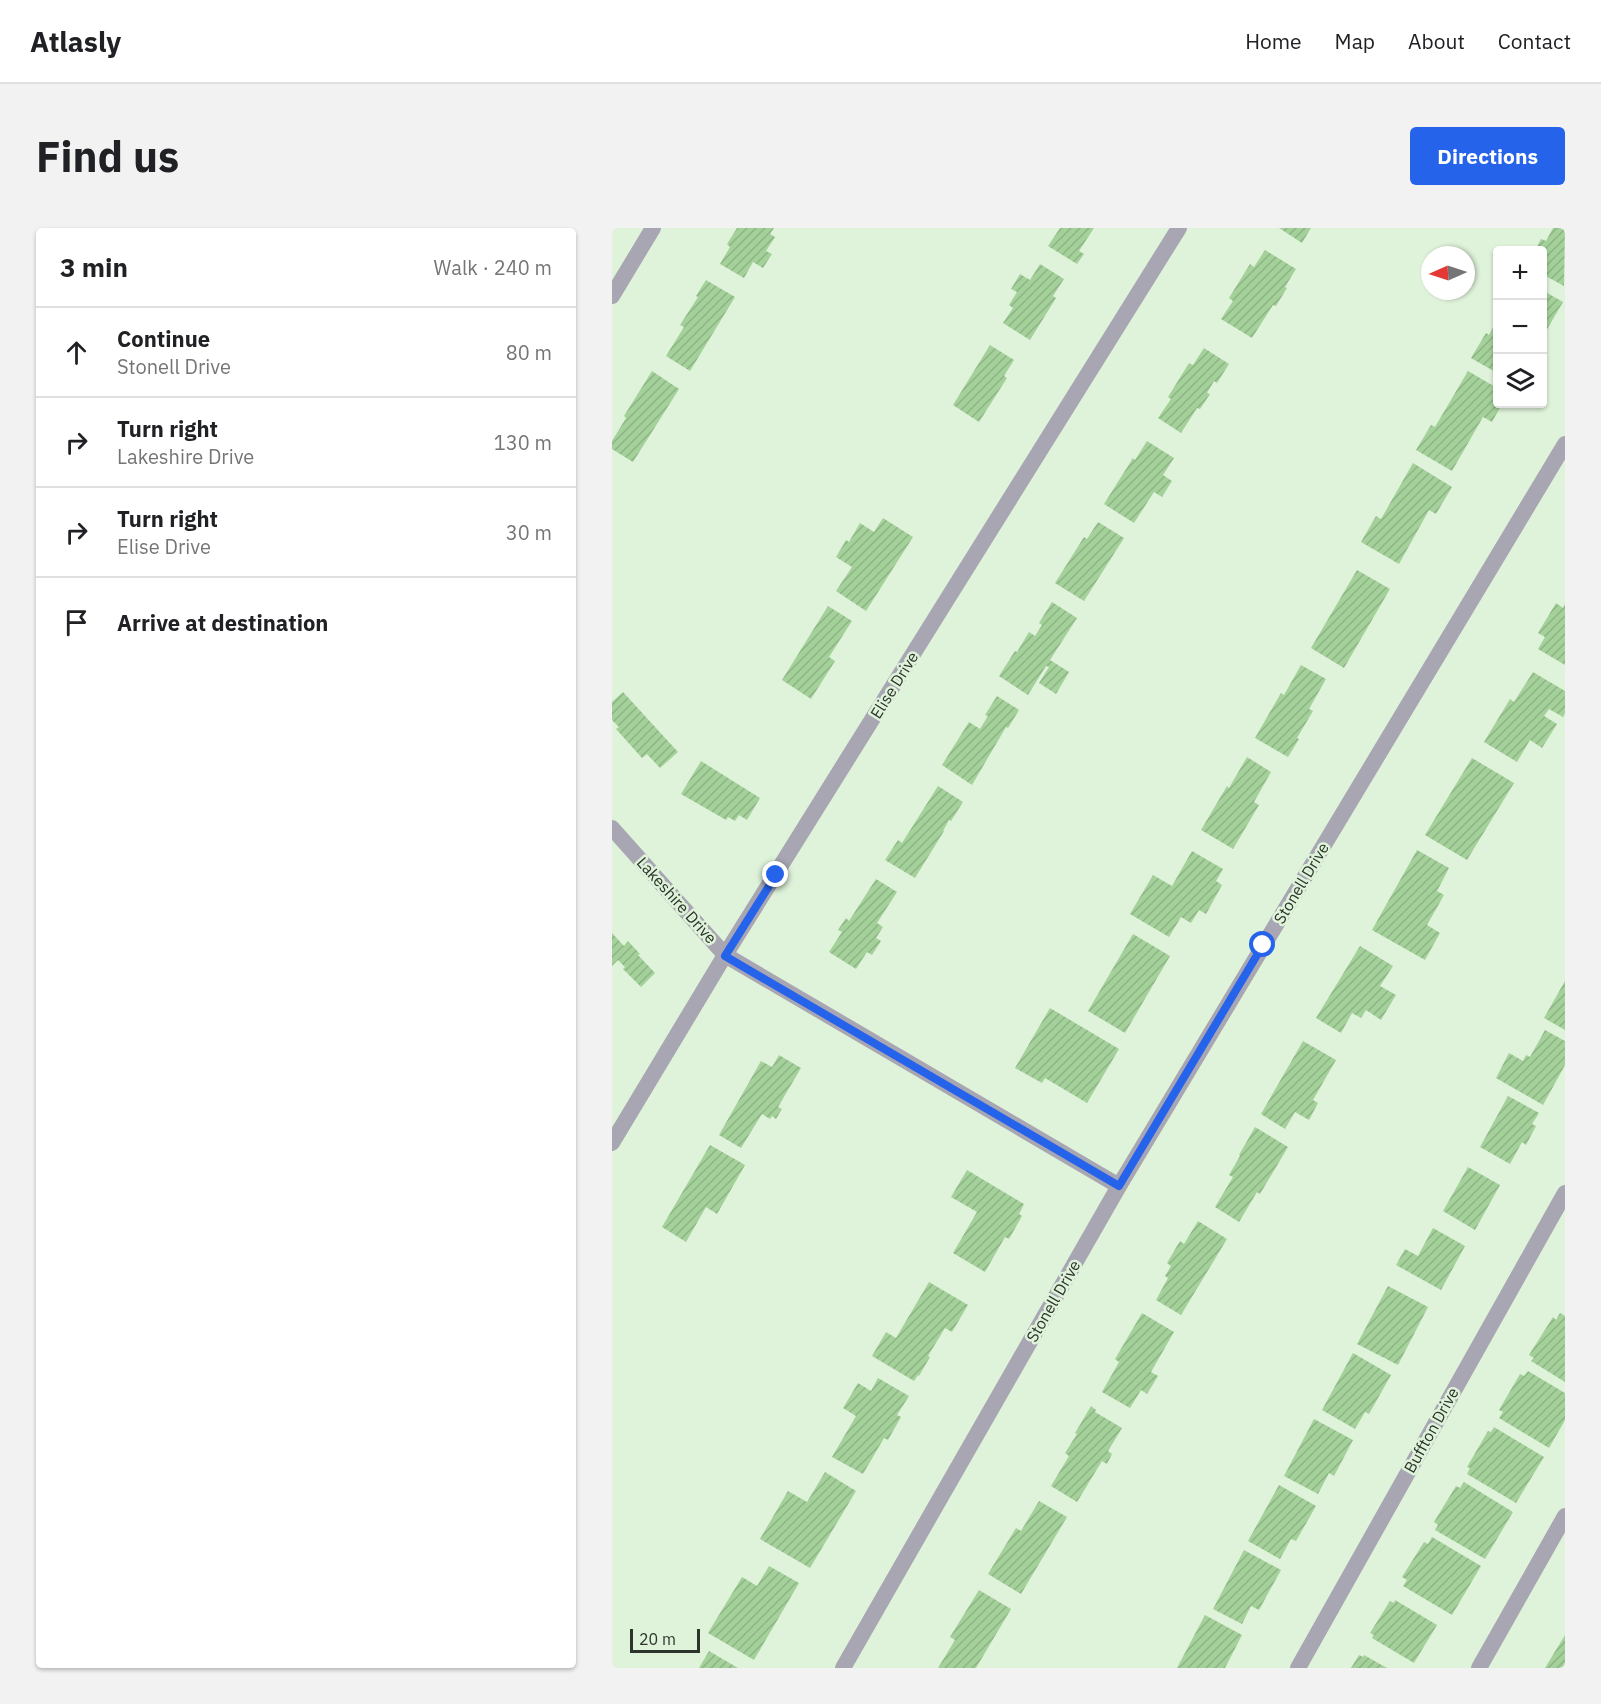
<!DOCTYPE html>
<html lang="en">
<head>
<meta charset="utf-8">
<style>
  body { margin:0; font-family:"IBM Plex Sans",sans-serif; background:#f2f2f2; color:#202124 }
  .controls { position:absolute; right:18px; top:18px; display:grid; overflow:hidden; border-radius:6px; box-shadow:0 2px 4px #0004 }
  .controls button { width:54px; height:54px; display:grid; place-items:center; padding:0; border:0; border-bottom:2px solid #e0e0e0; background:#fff; color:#202124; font:30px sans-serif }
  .compass { position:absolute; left:809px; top:18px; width:54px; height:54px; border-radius:50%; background:#fff; box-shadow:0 2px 4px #0004; rotate:267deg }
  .scale { position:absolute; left:18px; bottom:15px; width:70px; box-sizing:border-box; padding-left:6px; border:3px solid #2c342b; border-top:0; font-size:16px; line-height:21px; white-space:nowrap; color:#2c342b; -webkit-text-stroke:4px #dff3da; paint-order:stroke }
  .stop { position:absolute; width:18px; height:18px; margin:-14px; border:4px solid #2563eb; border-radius:50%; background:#fff }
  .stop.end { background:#2563eb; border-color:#fff; box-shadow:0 2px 6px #0008 }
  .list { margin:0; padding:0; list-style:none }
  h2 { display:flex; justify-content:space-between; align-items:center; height:78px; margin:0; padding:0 24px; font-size:26px }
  h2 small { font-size:20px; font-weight:400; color:#757577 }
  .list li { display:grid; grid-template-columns:39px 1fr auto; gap:18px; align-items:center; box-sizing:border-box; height:90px; padding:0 24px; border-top:2px solid #e0e0e0 }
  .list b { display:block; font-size:22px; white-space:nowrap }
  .list p { margin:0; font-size:20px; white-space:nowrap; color:#757577 }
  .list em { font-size:20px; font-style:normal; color:#757577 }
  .icon { flex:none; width:33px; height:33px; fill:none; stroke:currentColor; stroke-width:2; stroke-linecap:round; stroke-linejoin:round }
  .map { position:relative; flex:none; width:953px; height:1440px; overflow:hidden; border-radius:6px }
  header { display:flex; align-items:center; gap:36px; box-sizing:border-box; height:84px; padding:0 30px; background:#fff; border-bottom:2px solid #e0e0e0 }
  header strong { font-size:28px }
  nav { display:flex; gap:33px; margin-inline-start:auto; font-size:21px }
  .intro { display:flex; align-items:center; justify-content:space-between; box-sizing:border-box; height:144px; padding:0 36px }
  h1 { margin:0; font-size:42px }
  .button { padding:15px 27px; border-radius:6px; background:#2563eb; color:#fff; font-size:21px; font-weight:700 }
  main { display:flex; gap:36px; padding:0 36px }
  aside { flex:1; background:#fff; border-radius:6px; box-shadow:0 2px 4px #0004 }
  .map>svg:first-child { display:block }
  .building { fill:url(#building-hatch) }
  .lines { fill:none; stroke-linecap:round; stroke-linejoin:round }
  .minor { stroke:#a8a6b2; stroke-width:16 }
  .route { stroke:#2563eb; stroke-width:8 }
  .labels { text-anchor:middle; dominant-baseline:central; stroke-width:5; stroke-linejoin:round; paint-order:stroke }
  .street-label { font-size:16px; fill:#2c342b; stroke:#dff3da }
</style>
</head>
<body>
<header>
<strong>Atlasly</strong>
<nav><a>Home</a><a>Map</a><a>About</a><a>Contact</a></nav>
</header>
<div class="intro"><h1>Find us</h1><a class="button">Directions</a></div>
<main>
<aside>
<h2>3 min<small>Walk · 240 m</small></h2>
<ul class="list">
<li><svg class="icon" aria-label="ahead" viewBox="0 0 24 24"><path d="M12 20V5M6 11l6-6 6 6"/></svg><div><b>Continue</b><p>Stonell Drive</p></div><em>80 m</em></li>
<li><svg class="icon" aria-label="right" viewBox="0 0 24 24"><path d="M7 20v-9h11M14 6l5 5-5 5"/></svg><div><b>Turn right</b><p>Lakeshire Drive</p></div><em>130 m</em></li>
<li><svg class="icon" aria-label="right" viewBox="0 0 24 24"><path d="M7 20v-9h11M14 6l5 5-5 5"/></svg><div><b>Turn right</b><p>Elise Drive</p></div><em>30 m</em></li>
<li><svg class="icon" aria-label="arrive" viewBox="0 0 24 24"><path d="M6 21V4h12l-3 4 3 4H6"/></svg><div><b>Arrive at destination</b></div></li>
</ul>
</aside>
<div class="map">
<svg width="953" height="1440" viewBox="0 0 953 1440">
  <defs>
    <pattern id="building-hatch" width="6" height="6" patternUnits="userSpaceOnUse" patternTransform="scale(1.5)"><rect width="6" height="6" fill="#a4d19a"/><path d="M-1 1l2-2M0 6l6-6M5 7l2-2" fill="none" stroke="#8db485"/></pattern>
  </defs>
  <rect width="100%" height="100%" fill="#dff3da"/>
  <g class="building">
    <polygon points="125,0 162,0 158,6 163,9 154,23 160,26 151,40 141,34 132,50 108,36 118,19 115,16"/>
    <polygon points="448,0 482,0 467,23 472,26 465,36 436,18"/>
    <polygon points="667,0 699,0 690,15"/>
    <polygon points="941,0 953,0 952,58 930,46 930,22 923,22 929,11 934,13"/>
    <polygon points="653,22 684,41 673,59 675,60 664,78 661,77 640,110 609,91 621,73 617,70 638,36 642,39"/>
    <polygon points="428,36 452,51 441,68 444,70 418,112 391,95 401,80 397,77 405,64 399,61 408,46 418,52"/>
    <polygon points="94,52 123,69 78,143 54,128 72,99 68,97 86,69 84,68"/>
    <polygon points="930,62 951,74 934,103 930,100"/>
    <polygon points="885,92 885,145 859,130 874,105 877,107"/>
    <polygon points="378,117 402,132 392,148 395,150 367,194 341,177"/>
    <polygon points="592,120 617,136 605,155 602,153 595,165 598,166 588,181 585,180 569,205 546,190 559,171 556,169 577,135 581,137"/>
    <polygon points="40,143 67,161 21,234 0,221 0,213 14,190 12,188"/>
    <polygon points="856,143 885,160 885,176 890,176 880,194 871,189 840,243 804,222 819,197 823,199"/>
    <polygon points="535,213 562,230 551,247 560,253 550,269 542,264 522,295 492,276 521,230 523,232"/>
    <polygon points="801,235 840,259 824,286 817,282 787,336 749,314 764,288 769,291"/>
    <polygon points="271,290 301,309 254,383 224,363 240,339 224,329 234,312 237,314 248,295 262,304"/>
    <polygon points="486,294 512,310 472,373 443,355 472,309 475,311"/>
    <polygon points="745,342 778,361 732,440 699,420"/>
    <polygon points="440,374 465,390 438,432 457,444 444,466 427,455 437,439 434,438 416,467 387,448 403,423 405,424 417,404 423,408 430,397 427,395"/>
    <polygon points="944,375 951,380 953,376 953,437 926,421 933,409 926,405"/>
    <polygon points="216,378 240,393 217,429 223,433 199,471 170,452"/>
    <polygon points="689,437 714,451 697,481 701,483 685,510 687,511 676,529 643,510 669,465 672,467"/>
    <polygon points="921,444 953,463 953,485 951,489 937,481 932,488 945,496 930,520 918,512 905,534 872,514 898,471 902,474"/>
    <polygon points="11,464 66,524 48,540 35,526 30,530 4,501 7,499 0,492 0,474"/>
    <polygon points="385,468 407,482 396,500 394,499 360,557 330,537 357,494 368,501 376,488 373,487"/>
    <polygon points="635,529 659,544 642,574 647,577 621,621 589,602 615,558 617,560"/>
    <polygon points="860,530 902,555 855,632 813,607"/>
    <polygon points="89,533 148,570 135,592 127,587 123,593 116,589 114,592 69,566"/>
    <polygon points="326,558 351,574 339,593 337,592 331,603 332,603 303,650 273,632 286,612 290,615"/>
    <polygon points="805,622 837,640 825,663 832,667 815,697 828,705 813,732 760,702"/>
    <polygon points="580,623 611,641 604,653 610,657 594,686 587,682 579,695 569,689 557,709 518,686 541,647 560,658"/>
    <polygon points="264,651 285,664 265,695 271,699 264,710 269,713 260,727 255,724 244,741 217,724 230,704 226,702 234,690 237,693"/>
    <polygon points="0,705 12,718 16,713 28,726 26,727 43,745 29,759 11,741 13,739 6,732 0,738"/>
    <polygon points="521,706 558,728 513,805 476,783"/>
    <polygon points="748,718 781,738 768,758 784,767 769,792 754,782 749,790 740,785 729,805 704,790"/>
    <polygon points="953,753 953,802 932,790"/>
    <polygon points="438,780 507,821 475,875 433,850 430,855 403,840"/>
    <polygon points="933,802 953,813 953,837 931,877 884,850 897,825 911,833 914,827 918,829"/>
    <polygon points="691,813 724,832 701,872 706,875 697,892 683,884 673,901 649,886"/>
    <polygon points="167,827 189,840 166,879 170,881 164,891 160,888 158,891 150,886 129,920 107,907 149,833 160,839"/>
    <polygon points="896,868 927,885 920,896 924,898 914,917 910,914 898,936 868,919"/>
    <polygon points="643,899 676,919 648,966 645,964 627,994 603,979 621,949 617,947 628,928 627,927"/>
    <polygon points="98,917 133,937 105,986 94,979 74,1014 50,999"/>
    <polygon points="856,939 888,957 863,1002 831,983"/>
    <polygon points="355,942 412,976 407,986 410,988 397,1011 393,1009 373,1044 341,1025 365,984 339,969"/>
    <polygon points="586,993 615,1011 569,1087 544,1072 556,1050 553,1048 559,1038 555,1035 568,1013 572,1016"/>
    <polygon points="821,1000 853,1018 829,1062 784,1037 793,1021 806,1028"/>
    <polygon points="317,1054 356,1077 340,1104 333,1100 316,1128 318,1129 307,1148 306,1147 302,1153 260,1128 274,1104 284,1110"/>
    <polygon points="776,1058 816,1079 786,1137 745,1116"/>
    <polygon points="530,1085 562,1104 539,1144 546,1148 535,1166 529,1162 518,1180 490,1164 507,1134 503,1131"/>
    <polygon points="948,1085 953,1088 953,1154 919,1133 922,1130 917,1127 941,1089 944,1092"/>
    <polygon points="741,1125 779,1147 757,1186 753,1184 743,1201 710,1182"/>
    <polygon points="916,1143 953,1165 953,1192 937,1220 887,1190 891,1184 887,1182 908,1146 912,1148"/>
    <polygon points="266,1150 297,1168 285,1187 289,1189 276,1212 272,1210 251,1246 220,1229 244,1188 231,1180 246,1155 259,1163"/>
    <polygon points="479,1178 484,1182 483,1184 510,1200 496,1223 500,1226 495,1236 490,1233 465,1274 439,1258 457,1228 453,1225 465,1206 463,1205"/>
    <polygon points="702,1191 741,1212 722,1248 717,1245 706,1266 672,1248"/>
    <polygon points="882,1199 932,1229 904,1275 855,1246 858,1240 855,1239 876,1203 879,1204"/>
    <polygon points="213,1244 244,1263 198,1340 148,1311 176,1263 195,1274"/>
    <polygon points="852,1254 901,1284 873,1331 823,1302 826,1297 822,1294 844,1258 848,1260"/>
    <polygon points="667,1257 704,1278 684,1313 679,1311 668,1331 636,1313"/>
    <polygon points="427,1273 455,1289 409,1366 376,1346 404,1300 409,1303"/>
    <polygon points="820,1309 869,1338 840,1387 791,1358 795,1352 790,1349 812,1314 816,1316"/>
    <polygon points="632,1322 669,1342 647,1382 639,1378 630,1396 601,1381"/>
    <polygon points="157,1338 187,1355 142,1432 96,1405 130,1349 145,1358"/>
    <polygon points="367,1362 399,1381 364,1440 326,1440 343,1412 338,1409"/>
    <polygon points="783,1372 825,1397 802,1435 760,1410 762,1407 758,1405 778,1373 782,1375"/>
    <polygon points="593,1387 630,1407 613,1440 565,1440"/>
    <polygon points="953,1407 953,1440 933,1440"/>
    <polygon points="97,1423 126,1440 87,1440"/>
    <polygon points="747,1427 751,1429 752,1427 775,1440 739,1440"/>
  </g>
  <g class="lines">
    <g class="minor">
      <polyline points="0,68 41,0"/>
      <polyline points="0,600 113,727 507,958"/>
      <polyline points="0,915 113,727 567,0"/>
      <polyline points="231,1440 507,958 953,216"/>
      <polyline points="686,1440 953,965"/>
      <polyline points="867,1440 953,1288"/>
    </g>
  </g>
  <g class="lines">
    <polyline class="route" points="164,647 113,728 507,958 651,717"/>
  </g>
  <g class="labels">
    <g class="street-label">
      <text transform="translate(282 457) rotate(-58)">Elise Drive</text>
      <text transform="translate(689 655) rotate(-59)">Stonell Drive</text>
      <text transform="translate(65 672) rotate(48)">Lakeshire Drive</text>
      <text transform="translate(441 1073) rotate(-60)">Stonell Drive</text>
      <text transform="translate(819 1202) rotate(-61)">Buffton Drive</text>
    </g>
  </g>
</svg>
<div class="controls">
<button>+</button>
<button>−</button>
<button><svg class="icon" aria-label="layers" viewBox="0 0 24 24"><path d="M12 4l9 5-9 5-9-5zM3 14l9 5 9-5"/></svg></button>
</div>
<svg class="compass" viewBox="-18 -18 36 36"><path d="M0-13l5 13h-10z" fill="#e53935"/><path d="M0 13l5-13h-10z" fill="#757577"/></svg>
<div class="scale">20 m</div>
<div class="stop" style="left:651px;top:717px"></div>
<div class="stop end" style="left:164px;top:647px"></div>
</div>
</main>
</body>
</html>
